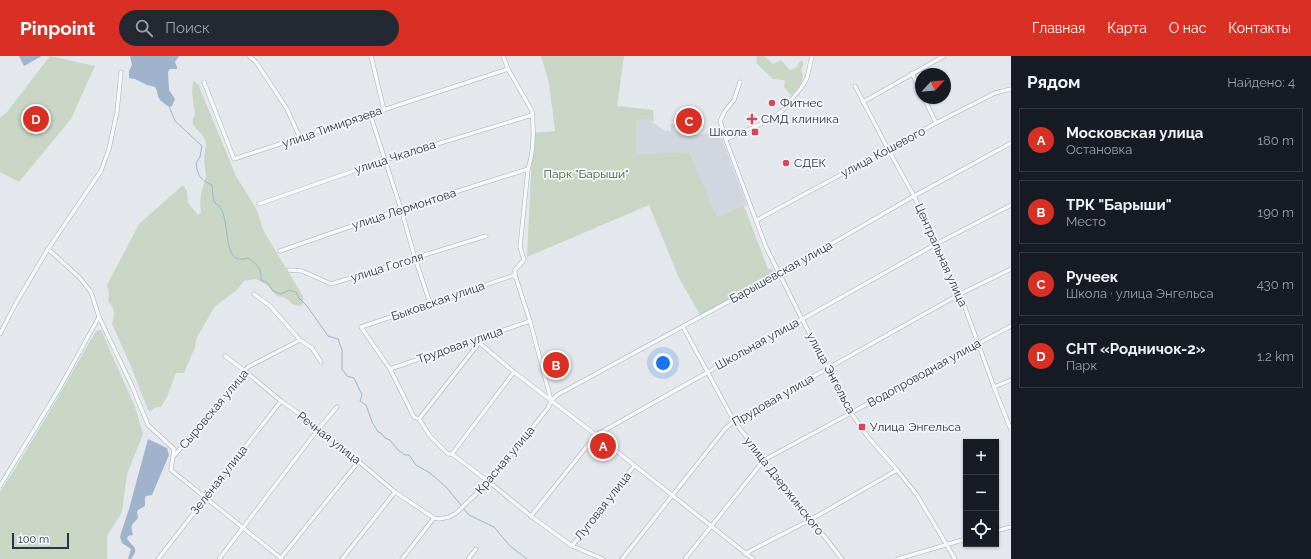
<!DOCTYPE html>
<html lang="ru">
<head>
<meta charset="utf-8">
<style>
  body { margin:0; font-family:Raleway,sans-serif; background:#242831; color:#f1f3f6 }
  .controls { position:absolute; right:12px; bottom:12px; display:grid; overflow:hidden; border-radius:0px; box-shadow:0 1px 3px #0004 }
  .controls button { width:36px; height:36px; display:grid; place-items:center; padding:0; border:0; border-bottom:1px solid #363941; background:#171b24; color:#f1f3f6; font:20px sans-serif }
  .compass { position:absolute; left:915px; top:12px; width:36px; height:36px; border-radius:50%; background:#171b24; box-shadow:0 1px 3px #0004; rotate:64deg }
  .scale { position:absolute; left:12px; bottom:10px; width:57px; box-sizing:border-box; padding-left:4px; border:2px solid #2b3445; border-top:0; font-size:11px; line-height:14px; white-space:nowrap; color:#2b3445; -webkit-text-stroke:3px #f4f6f9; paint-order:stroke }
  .you { position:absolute; left:663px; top:307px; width:14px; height:14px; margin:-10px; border:3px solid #fff; border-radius:50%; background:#1a73e8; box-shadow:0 0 0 6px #1a73e833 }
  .badge { display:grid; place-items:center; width:26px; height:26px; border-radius:50%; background:#d93025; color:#fff; font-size:13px; font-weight:700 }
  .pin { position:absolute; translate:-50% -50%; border:2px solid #fff; box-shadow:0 1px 4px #0006 }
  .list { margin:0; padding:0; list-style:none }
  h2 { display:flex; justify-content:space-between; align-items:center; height:52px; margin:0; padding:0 16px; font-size:17px }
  h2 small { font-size:13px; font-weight:400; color:#9ea1a6 }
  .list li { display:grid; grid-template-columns:26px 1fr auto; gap:12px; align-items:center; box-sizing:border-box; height:64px; margin:0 8px 8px; padding:0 8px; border:1px solid #363941; border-radius:0px }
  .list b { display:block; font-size:15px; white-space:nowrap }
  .list p { margin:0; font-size:13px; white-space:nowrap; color:#9ea1a6 }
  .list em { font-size:13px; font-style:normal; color:#9ea1a6 }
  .icon { flex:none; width:22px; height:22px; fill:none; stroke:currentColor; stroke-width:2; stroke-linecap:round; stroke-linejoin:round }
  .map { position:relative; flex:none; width:1011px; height:503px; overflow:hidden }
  header { display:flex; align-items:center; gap:24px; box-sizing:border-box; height:56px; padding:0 20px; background:#d93025; color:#fff }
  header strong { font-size:19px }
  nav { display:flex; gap:22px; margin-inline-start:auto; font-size:14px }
  .search { width:280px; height:36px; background:#242831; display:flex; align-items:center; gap:10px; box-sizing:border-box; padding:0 14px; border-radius:22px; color:#9ea1a6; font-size:15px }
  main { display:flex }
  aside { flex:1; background:#171b24 }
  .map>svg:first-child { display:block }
  .built { fill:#d2d6de }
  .green { fill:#c9d6c5 }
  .water { fill:#9fb4cc }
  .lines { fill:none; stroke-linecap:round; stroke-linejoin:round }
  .stream { stroke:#9fb4cc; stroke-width:1 }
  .minor-casing { stroke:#a9aeb7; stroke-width:4.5 }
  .minor { stroke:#f7f8fa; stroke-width:3.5 }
  .poi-dot { fill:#d1495b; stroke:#f4f6f9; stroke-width:1.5 }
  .labels { text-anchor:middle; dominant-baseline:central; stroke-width:3.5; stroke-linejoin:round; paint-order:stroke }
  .poi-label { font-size:12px; fill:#2b3445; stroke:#f4f6f9; text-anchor:start }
  .street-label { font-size:12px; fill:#2b3445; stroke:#f4f6f9 }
  .park-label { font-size:12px; fill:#3f6138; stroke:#f4f6f9 }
</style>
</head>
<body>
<header>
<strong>Pinpoint</strong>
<div class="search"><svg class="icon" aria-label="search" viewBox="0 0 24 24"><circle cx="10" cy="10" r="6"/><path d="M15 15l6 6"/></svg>Поиск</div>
<nav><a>Главная</a><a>Карта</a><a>О нас</a><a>Контакты</a></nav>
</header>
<main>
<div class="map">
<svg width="1011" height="503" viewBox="0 0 1011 503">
  <rect width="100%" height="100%" fill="#e4e7ec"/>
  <polygon class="built" points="648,63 665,75 671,75 670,68 673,68 675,75 696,76 696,79 719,75 747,149 717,162 689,96 636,98 636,64"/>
  <g class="green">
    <polygon points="50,0 95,10 71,63 19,126 0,116 0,62 7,56"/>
    <polygon points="541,0 624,0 617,50 653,54 654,66 648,63 636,64 636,98 689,96 717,161 744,150 768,213 772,213 775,219 700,259 679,222 649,149 527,201 533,77 555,75 549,27"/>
    <path d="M757 0H764L773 8 781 4 790 14 797 11 799 7 801 5 803 6V9L801 14C806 25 798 32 791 39L784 31 785 25 783 24 773 23 756 7Z"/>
    <path d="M193 25 198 28 236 120 257 154 263 174 303 240V248L300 250 292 248 286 242 277 240 267 229 256 223 244 225 237 234 215 250 196 283 195 291 184 317H176L167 341 161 351H156L151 355 148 354 130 308 112 268C115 260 115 252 108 245L109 237 107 229 139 168 183 129 187 135 188 147 198 159 201 156C200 149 200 141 202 134 203 129 206 124 206 119 206 114 204 109 204 104 204 99 206 93 206 88 205 74 186 72 195 59L192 36Z"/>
    <polygon points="101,274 135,351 143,378 127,418 122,456 107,480 107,503 0,503 0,436 13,416 47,360 96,275"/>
  </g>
  <g class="water">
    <polygon points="19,0 42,0 24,10"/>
    <polygon points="130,0 179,0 175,6 177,11 177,13 170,13 168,16 169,34 175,43 172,50 169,51 161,45 158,41 157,35 155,31 147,29 135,23 129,22 129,15 132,9"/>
    <path d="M148 383 167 392 169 399 152 439 146 440 145 442V450L138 454 137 456 138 462C132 469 130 468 133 479L128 480 127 483C133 491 140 492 131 503H128L131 493 122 487 120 481 121 477 129 453Z"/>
  </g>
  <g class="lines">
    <g class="stream">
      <path d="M169 50 175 65 202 90 200 101 196 107C198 121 200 123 212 129L213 142 215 147C234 154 218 213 248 202 257 208 262 213 261 224L268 227 273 235 281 238 289 234 296 236 299 242 307 250 328 280 338 283 342 294V313L347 320 354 322 362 339 360 345 366 349 372 366 378 376 381 377 385 382 390 384 398 394 405 399H409L416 409 430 417 446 431 461 449"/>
      <polyline points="463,452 469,459 494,471 510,490 527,503"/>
    </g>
    <defs>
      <g id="minor">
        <polyline points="249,0 256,6 287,53 300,82"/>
        <polyline points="371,0 384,54"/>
        <path d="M503 0 508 13 532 55C534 74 534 95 528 113L520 191 524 204 515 214V219"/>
        <polyline points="912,17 921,36"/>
        <polyline points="204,26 234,103 508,13"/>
        <polyline points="740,26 734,44 725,55 720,65 727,87 766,191 802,263 851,357 868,381 897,414 917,439 955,503"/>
        <polyline points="855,30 888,93 914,140 936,188 960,238 994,331 1011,374"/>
        <polyline points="924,42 936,67"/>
        <polyline points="863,46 944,0"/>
        <polyline points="370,58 401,153 415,202 430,247"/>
        <polyline points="727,83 770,64 782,55 801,32 807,22 812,0"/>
        <polyline points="259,148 385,104 532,59"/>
        <polyline points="757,164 936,67 995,37 1011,33"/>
        <polyline points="48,193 79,221 91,236 99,261 132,330 148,369 174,393 171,414 282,503"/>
        <polyline points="280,195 401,153 528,113"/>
        <polyline points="289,214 302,215 331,228 486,180"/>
        <polyline points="515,219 361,271 390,313 414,361 419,363 430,380 448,398 452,398 489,426 531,460 572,490 603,503"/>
        <polyline points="515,219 530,265 551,344"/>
        <polyline points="254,238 270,250 300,284 312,292 321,306"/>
        <polyline points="683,271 734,365 842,503"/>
        <polyline points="0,278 16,247 48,193 101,115 109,93 117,56 121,16"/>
        <polyline points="476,284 514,316 596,379 753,503"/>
        <polyline points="225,300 245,315 281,345 319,372 395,436 434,462 439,463 449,461 455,458 489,426 548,352 551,345 557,339 779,218 914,140 1011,87"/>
        <polyline points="390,313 530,265"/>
        <polyline points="994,331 1011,324"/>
        <polyline points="419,363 479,287"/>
        <polyline points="452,398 514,316"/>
        <polyline points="174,400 248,311 300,284"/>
        <polyline points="0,430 59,333 99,261"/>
        <polyline points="531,460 596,379 936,188 1011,149"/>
        <polyline points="996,475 1011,471"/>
        <polyline points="572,490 634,410"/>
        <polyline points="746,498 750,495 810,464 897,414"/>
        <polyline points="158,503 281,345"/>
        <polyline points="219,503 319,372 337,351"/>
        <polyline points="280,503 359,405"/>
        <polyline points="342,503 395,436"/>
        <polyline points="402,503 434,462"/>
        <polyline points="468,503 476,493"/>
        <polyline points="622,503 725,373 734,365 960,238 1011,213"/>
        <polyline points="685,503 764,404 1011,270"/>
        <polyline points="898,503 966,483"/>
      </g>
    </defs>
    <use href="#minor" class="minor-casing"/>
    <use href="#minor" class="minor"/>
  </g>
  <g class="poi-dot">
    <circle cx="772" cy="47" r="4"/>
    <path d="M750 57h4v4h4v4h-4v4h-4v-4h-4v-4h4z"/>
    <rect x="751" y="72" width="8" height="8" rx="2"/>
    <circle cx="786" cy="107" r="4"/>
    <rect x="858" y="367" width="8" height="8" rx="2"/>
  </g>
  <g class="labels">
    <g class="poi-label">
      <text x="780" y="47">Фитнес</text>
      <text x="761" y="63">СМД клиника</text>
      <text x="747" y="76" text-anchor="end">Школа</text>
      <text x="794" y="107">СДЕК</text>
      <text x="870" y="371">Улица Энгельса</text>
    </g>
    <g class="street-label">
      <text transform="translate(332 71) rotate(-19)">улица Тимирязева</text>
      <text transform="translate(883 96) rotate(-28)">улица Кошевого</text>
      <text transform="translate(395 101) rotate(-18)">улица Чкалова</text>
      <text transform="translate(404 153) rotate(-18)">улица Лермонтова</text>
      <text transform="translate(941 199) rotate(66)">Центральная улица</text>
      <text transform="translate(387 211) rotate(-17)">улица Гоголя</text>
      <text transform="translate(781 216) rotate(-29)">Барышевская улица</text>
      <text transform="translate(438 245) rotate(-19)">Быковская улица</text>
      <text transform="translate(757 288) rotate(-29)">Школьная улица</text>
      <text transform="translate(460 289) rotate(-19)">Трудовая улица</text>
      <text transform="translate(831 317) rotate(62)">улица Энгельса</text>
      <text transform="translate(924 317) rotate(-29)">Водопроводная улица</text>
      <text transform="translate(773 344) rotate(-30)">Прудовая улица</text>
      <text transform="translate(214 353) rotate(-50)">Сыровская улица</text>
      <text transform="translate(329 382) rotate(38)">Речная улица</text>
      <text transform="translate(505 404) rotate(-50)">Красная улица</text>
      <text transform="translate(219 424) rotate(-52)">Зелёная улица</text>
      <text transform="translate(784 430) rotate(52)">улица Дзержинского</text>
      <text transform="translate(603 450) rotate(-52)">Луговая улица</text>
    </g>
    <g class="park-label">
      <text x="586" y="118">Парк "Барыши"</text>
    </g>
  </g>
</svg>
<div class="controls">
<button>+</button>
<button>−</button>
<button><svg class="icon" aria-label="locate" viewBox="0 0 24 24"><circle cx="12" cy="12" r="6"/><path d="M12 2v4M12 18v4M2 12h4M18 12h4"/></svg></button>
</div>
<svg class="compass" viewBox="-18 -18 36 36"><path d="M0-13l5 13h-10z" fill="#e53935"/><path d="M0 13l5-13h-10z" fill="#9ea1a6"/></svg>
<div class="scale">100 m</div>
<div class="you"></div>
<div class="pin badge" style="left:603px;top:390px">A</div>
<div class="pin badge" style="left:556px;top:309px">B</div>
<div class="pin badge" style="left:689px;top:65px">C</div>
<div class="pin badge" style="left:36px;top:63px">D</div>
</div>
<aside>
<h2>Рядом<small>Найдено: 4</small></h2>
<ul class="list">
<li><span class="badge">A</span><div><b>Московская улица</b><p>Остановка</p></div><em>180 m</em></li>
<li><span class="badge">B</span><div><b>ТРК &quot;Барыши&quot;</b><p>Место</p></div><em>190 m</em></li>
<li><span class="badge">C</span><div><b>Ручеек</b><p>Школа · улица Энгельса</p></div><em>430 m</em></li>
<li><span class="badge">D</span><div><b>СНТ «Родничок-2»</b><p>Парк</p></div><em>1.2 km</em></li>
</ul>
</aside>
</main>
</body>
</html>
